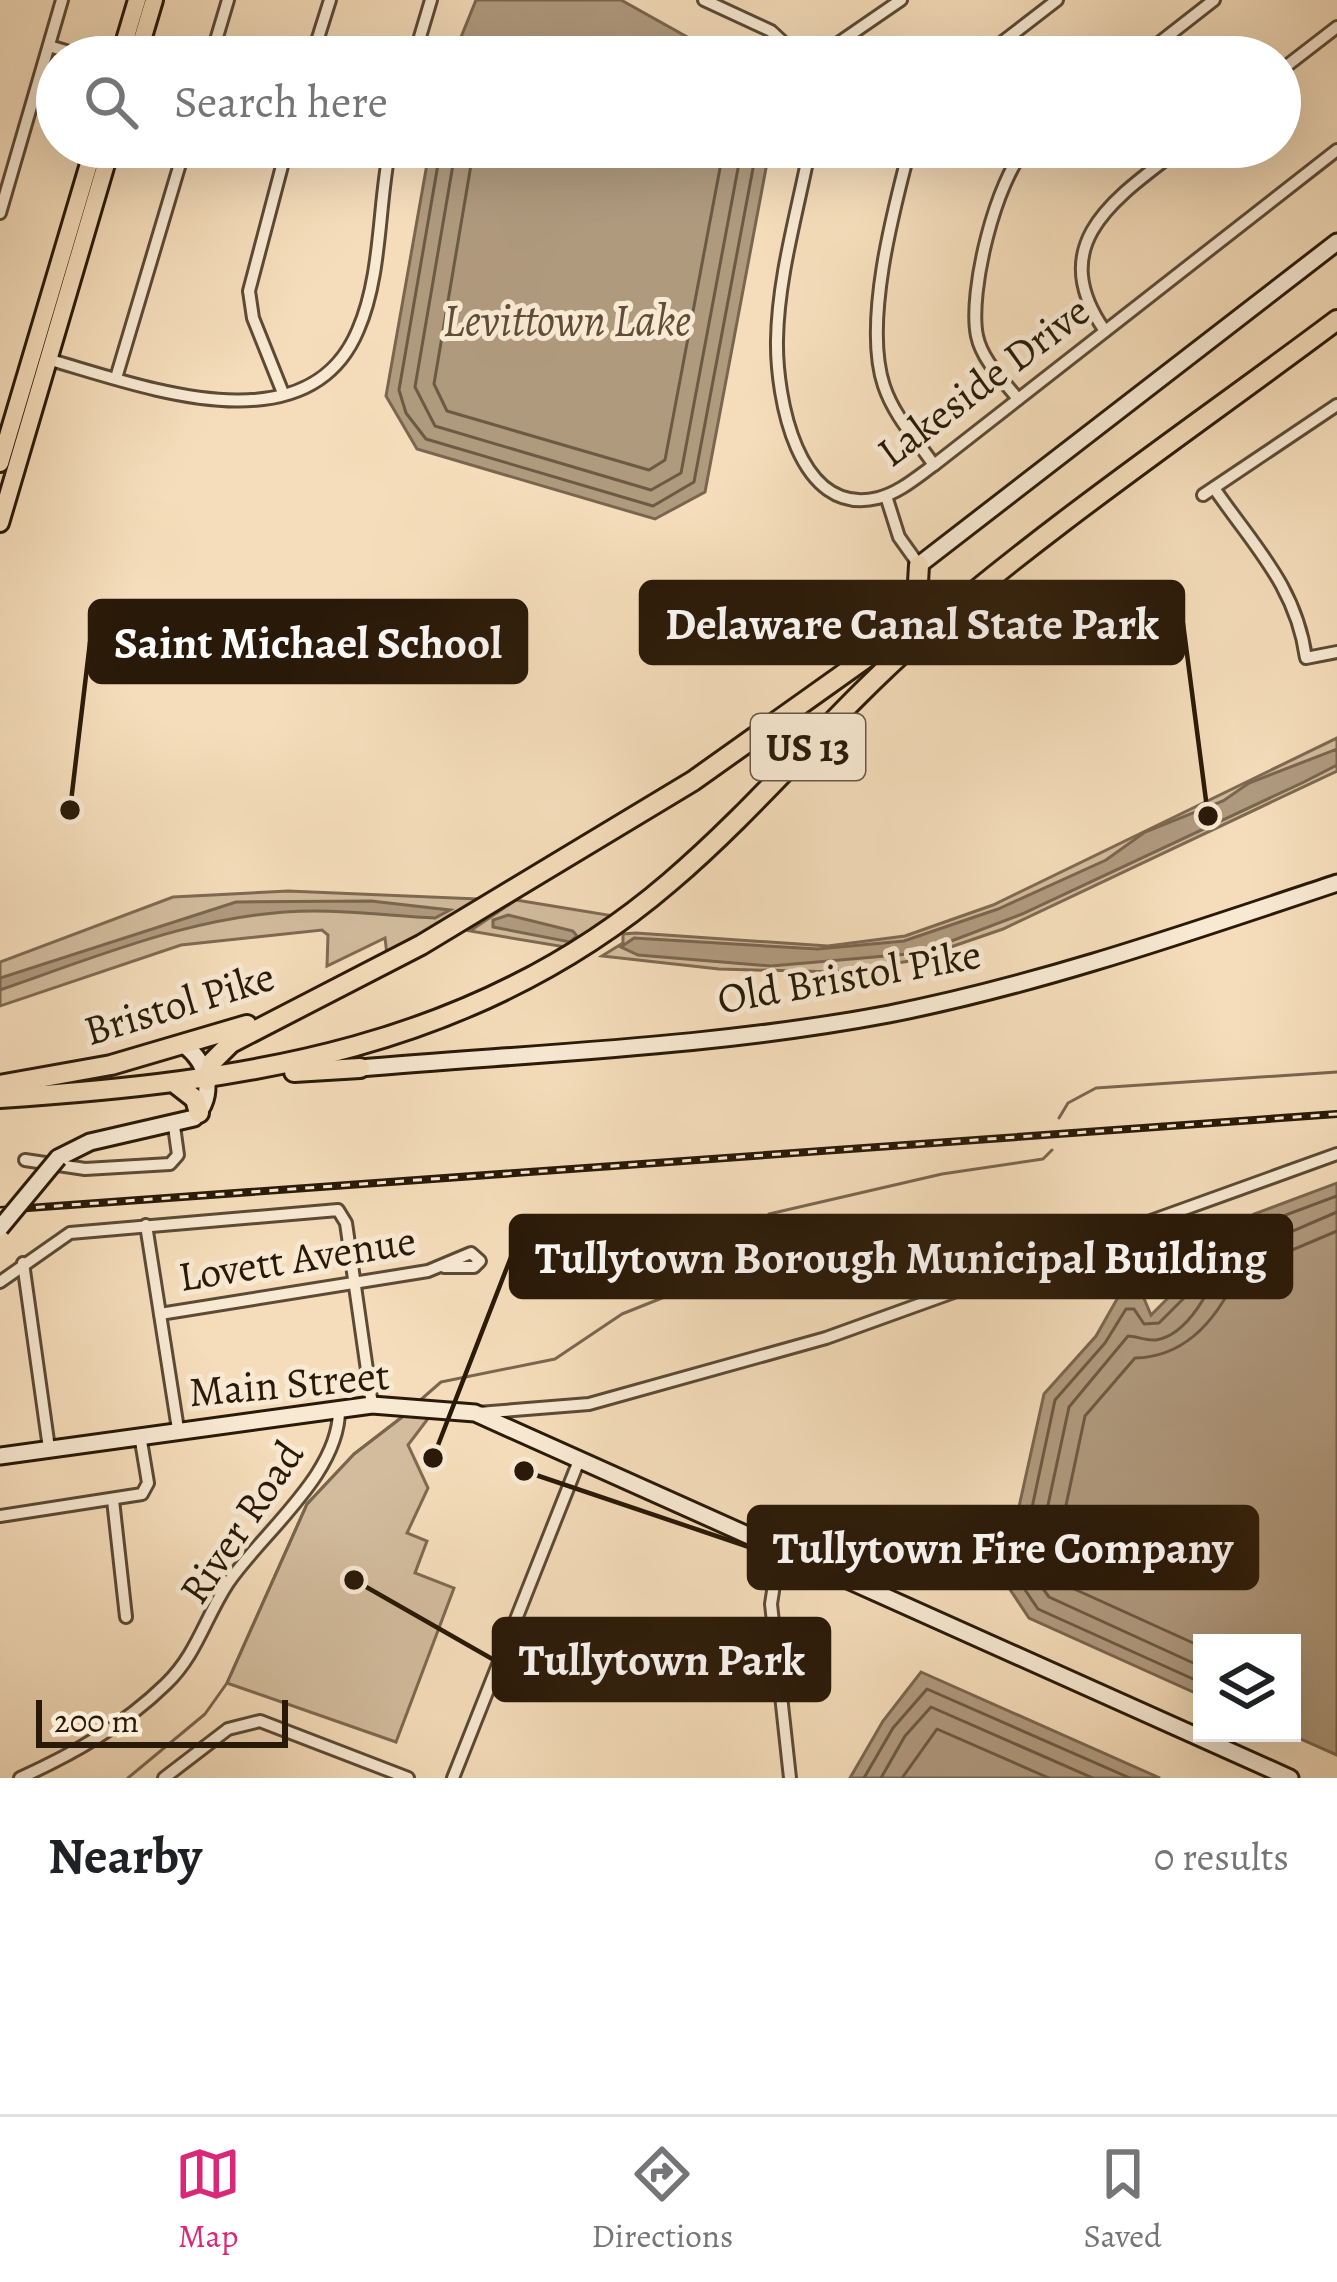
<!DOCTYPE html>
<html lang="en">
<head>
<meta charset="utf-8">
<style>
  body { margin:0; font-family:Alegreya,serif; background:#f6f6f6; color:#202124 }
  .controls { position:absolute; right:36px; bottom:36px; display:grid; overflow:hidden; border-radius:0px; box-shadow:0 12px 48px #0002 }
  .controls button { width:108px; height:108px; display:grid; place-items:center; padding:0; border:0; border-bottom:3px solid #e0e0e0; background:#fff; color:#202124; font:60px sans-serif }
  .scale { position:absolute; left:36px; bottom:30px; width:252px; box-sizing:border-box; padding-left:12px; border:6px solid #291908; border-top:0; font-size:33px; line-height:42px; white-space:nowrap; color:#291908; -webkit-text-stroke:9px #f8e9d3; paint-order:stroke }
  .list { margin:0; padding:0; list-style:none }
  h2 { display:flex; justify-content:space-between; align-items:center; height:156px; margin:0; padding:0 48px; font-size:51px }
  h2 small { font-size:39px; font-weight:400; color:#757577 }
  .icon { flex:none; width:66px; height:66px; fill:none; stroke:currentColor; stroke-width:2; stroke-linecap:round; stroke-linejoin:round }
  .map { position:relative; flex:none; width:1337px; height:1778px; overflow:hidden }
  .search { position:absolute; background:#fff; box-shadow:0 12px 48px #0002; left:36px; right:36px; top:36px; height:132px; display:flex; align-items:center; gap:30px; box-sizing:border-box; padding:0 42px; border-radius:66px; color:#757577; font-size:45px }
  .sheet { height:336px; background:#fff }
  nav { display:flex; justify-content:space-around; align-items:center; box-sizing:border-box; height:168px; border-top:3px solid #e0e0e0; background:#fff; font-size:33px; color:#757577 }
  nav a { display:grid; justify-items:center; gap:6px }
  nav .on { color:#db2777 }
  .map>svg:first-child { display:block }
  .green { fill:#d2bc9d; stroke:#7e6a52; stroke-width:3 }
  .water { fill:#b09a7e; stroke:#7a664f; stroke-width:3 }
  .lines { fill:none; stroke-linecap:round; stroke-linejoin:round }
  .shore { stroke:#6c5a43; stroke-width:3 }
  .stream { stroke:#7a664f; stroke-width:3 }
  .street-casing { stroke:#5c4a35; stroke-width:16 }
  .secondary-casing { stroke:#291908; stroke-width:21 }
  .primary-casing { stroke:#291908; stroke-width:22 }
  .highway-casing { stroke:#291908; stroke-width:24 }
  .street { stroke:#f8e9d3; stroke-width:10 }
  .secondary { stroke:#f8e9d3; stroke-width:15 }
  .primary { stroke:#f5ddbb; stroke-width:16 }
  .highway { stroke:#f5ddbb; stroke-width:18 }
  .rail-casing { stroke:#291908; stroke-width:8 }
  .rail { stroke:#f8e9d3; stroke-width:3; stroke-dasharray:9; stroke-linecap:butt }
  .secondary-bridge-casing { stroke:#291908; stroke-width:21; stroke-linecap:butt }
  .secondary-bridge { stroke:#f8e9d3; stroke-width:15 }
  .labels { text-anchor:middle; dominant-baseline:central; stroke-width:10; stroke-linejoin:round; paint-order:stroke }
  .shield { fill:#f8e9d3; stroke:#675745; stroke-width:3 }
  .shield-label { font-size:39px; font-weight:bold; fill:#291908 }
  .street-label { font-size:42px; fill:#291908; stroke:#f8e9d3 }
  .water-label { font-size:45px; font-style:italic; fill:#5f4d37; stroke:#f8e9d3 }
  .leader { fill:none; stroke:#291908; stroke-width:4.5 }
  .callout-dot { fill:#291908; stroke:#f8e9d3; stroke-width:4.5 }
  .callout { fill:#291908; stroke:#291908; stroke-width:4.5 }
  .callout-label { font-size:45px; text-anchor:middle; font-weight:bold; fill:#fff }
</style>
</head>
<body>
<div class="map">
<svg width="1337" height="1778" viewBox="0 0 1337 1778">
  <rect width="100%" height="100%" fill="#f5ddbb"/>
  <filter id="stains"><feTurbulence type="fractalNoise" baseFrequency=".00167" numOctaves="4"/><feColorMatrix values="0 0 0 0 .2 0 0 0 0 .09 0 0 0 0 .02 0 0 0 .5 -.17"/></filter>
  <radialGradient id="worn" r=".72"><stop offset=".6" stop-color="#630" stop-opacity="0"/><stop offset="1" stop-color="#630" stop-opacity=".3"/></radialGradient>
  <g class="green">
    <polygon points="1337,738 1337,771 1003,929 910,961 837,972 719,969 602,956 623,943 623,934 636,933 828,946 905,936 993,905"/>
    <polygon points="288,891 479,899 387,955 385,938 327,966 328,935 322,930 181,945 0,1006 0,962 173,897"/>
    <polygon points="516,900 614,916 565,947 470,931"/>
    <polygon points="406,1414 430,1416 408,1445 428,1488 407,1533 427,1541 415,1573 454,1588 396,1742 227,1683 307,1504 354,1454"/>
  </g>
  <g class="water">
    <polygon points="476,0 621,0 723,57 453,57"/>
    <polygon points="430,147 770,147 705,492 655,519 417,449 386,396"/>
    <polygon points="1337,749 1337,765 1304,782 1022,914 920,953 771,966 638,955 621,947 634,938 818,949 904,941 998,909 1106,860 1145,832 1223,801 1249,783"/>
    <path d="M371 901 450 910 435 918C395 916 354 911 314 911 205 911 101 955 0 990V978L236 902Z"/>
    <polygon points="508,915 573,931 577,936 570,942 493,927 493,920"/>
    <polygon points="1337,1183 1337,1755 1287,1733 1292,1733 1292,1643 1202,1643 1202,1696 1029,1618 1003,1579 1044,1394 1096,1336 1121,1292 1137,1282 1151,1315 1189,1277 1199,1243 1254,1214"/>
    <polygon points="921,1672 1160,1778 850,1778 883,1721"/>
  </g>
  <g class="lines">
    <g class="shore">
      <polyline points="441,147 399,390 406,413 426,439 653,506 694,482 757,147"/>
      <polyline points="456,147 415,387 435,426 651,490 681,473 742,147"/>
      <polyline points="474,147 434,384 447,411 649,470 665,460 724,147"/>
      <path d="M1202 1647 1061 1583 1052 1571 1085 1416 1135 1358C1187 1357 1218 1318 1238 1273L1337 1231"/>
      <path d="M1202 1667 1049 1597 1033 1575 1069 1407 1128 1336C1136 1336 1146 1341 1156 1340 1189 1335 1211 1287 1223 1261L1337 1212"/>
      <polyline points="1202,1683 1038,1609 1017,1578 1055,1400 1105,1343 1126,1309 1134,1309 1144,1324 1159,1323 1198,1284 1211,1251 1259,1225 1337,1196"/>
      <polyline points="864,1778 893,1728 927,1689 1130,1778"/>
      <polyline points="881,1778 905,1736 931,1707 1093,1778"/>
      <polyline points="902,1778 937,1729 1049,1778"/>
    </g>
    <g class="stream">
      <polyline points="1059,1118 1068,1103 1096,1088 1337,1072"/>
      <polyline points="417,1403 441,1382 555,1359 622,1314 727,1272 769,1214 942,1174 1043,1159 1052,1150"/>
      <polyline points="128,1778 205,1714 227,1683 307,1504 354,1454 406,1414"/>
    </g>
    <defs>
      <g id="street">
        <polyline points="704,0 771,31 799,57"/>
        <polyline points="49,46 86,57"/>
        <polyline points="211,57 228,0"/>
        <polyline points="312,57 330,0"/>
        <polyline points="414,57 431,0"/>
        <polyline points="818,57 901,0"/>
        <polyline points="983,57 1057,0"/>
        <polyline points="1141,57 1214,0"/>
        <polyline points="1280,71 1337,27"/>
        <path d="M810 147C798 210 778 276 777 340 776 396 797 518 878 498 899 493 917 477 934 465L1337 150"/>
        <path d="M910 147C893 211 863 324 884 386 894 416 916 439 934 465"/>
        <polyline points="0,213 62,0"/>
        <path d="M1105 331C1043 243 1117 197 1182 147"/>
        <path d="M47 359C137 384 307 452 358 330 382 275 378 206 390 147"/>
        <polyline points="116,378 185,147"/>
        <polyline points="283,393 253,318 249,291 287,147"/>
        <path d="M1018 399C1003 380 982 360 977 336 968 292 996 179 1027 147"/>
        <path d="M1214 488C1253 545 1296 586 1306 658L1337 652"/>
        <polyline points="1203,495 1337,405"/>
        <polyline points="886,496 899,537 919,565"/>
        <polyline points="25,1160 85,1169 170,1164 178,1155 174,1126"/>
        <polyline points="146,1225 178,1429"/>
        <polyline points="23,1263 49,1448"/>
        <polyline points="0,1282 70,1233 338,1210 346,1223 372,1405"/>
        <polyline points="160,1314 428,1271 471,1253 480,1261 474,1267 444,1267"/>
        <polyline points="478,1413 589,1404 826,1338 1337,1154"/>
        <polyline points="113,1500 126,1617"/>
        <polyline points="0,1516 142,1494 148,1483 140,1435"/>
        <polyline points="780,1546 771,1604 790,1778"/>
        <path d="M20 1778C73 1754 123 1726 166 1684 197 1654 205 1618 228 1583 262 1533 341 1473 339 1408"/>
        <polyline points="164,1778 228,1729 260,1721 408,1778"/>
        <polyline points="453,1778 580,1458"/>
      </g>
      <g id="secondary">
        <polyline points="919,565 1337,242"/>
        <path d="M360 1068C536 1053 715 1047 889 1014 1041 984 1190 932 1337 883"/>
        <path d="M58 1158 90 1142 194 1118C216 1095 208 1063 184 1045"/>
        <polyline points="0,1456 372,1405 475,1413 1290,1778"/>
      </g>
      <g id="primary">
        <polyline points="120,57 137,0"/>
        <polyline points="137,57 154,0"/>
        <polyline points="0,463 94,147"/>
        <polyline points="0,523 111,147"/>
      </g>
      <g id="highway">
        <polyline points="902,628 917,600 919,565"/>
        <polyline points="294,1072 360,1068"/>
        <polyline points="207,1081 212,1062 231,1043 421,945 693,781 946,601"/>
        <polyline points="0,1085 111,1065 247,1025"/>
        <polyline points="177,1085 195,1099 199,1113"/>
        <path d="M0 1098C246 1082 477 1048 670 882 758 807 831 716 917 640 1049 525 1197 425 1337 320"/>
      </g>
    </defs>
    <use href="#street" class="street-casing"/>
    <use href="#secondary" class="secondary-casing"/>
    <use href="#primary" class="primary-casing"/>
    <use href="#highway" class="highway-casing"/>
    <use href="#street" class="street"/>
    <use href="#secondary" class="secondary"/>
    <use href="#primary" class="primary"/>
    <use href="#highway" class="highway"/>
    <defs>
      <polyline id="rail" points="0,1210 1337,1114"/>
    </defs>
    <use href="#rail" class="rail-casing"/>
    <use href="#rail" class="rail"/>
    <defs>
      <polyline id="secondary-bridge" points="0,1228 58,1158"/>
    </defs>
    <use href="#secondary-bridge" class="secondary-bridge-casing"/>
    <use href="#secondary-bridge" class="secondary-bridge"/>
  </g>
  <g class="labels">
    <rect class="shield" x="751" y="714" width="114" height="66" rx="9"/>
    <g class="shield-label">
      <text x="808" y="747">US 13</text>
    </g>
    <g class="street-label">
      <text transform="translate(983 381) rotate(-37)">Lakeside Drive</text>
      <text transform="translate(849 976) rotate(-10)">Old Bristol Pike</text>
      <text transform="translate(179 1003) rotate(-17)">Bristol Pike</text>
      <text transform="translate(297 1258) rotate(-9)">Lovett Avenue</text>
      <text transform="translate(289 1383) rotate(-5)">Main Street</text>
      <text transform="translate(241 1522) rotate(-56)">River Road</text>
    </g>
    <g class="water-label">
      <text x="567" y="320">Levittown Lake</text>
    </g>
  </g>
  <path class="leader" d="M1208 816L1183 623M70 810L90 642M433 1458L511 1257M524 1471L749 1547M354 1580L494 1660"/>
  <g class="callout-dot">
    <circle cx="1208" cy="816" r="12"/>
    <circle cx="70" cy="810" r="12"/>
    <circle cx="433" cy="1458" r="12"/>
    <circle cx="524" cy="1471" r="12"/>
    <circle cx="354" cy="1580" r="12"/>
  </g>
  <g class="callout">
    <rect x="641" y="582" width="542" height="81" rx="12"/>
    <rect x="90" y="601" width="436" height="81" rx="12"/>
    <rect x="511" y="1216" width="780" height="81" rx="12"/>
    <rect x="749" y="1507" width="508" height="81" rx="12"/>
    <rect x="494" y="1619" width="335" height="81" rx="12"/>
  </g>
  <g class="callout-label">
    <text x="912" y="639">Delaware Canal State Park</text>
    <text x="308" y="658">Saint Michael School</text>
    <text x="901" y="1273">Tullytown Borough Municipal Building</text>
    <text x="1003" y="1563">Tullytown Fire Company</text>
    <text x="662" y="1675">Tullytown Park</text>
  </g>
  <rect width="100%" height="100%" filter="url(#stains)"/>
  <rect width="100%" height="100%" fill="url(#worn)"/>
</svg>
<div class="controls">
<button><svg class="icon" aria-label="layers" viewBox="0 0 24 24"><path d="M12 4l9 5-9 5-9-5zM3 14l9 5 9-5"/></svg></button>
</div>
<div class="scale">200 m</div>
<div class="search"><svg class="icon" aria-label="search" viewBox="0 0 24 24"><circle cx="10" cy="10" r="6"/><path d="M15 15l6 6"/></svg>Search here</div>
</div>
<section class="sheet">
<h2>Nearby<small>0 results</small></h2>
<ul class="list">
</ul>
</section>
<nav>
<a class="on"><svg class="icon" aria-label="map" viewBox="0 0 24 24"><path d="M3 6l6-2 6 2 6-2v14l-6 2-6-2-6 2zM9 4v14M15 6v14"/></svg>Map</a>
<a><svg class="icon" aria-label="directions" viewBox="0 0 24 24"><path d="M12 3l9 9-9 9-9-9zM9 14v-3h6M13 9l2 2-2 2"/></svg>Directions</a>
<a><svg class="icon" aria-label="saved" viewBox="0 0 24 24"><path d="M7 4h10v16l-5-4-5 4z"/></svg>Saved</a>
</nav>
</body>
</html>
